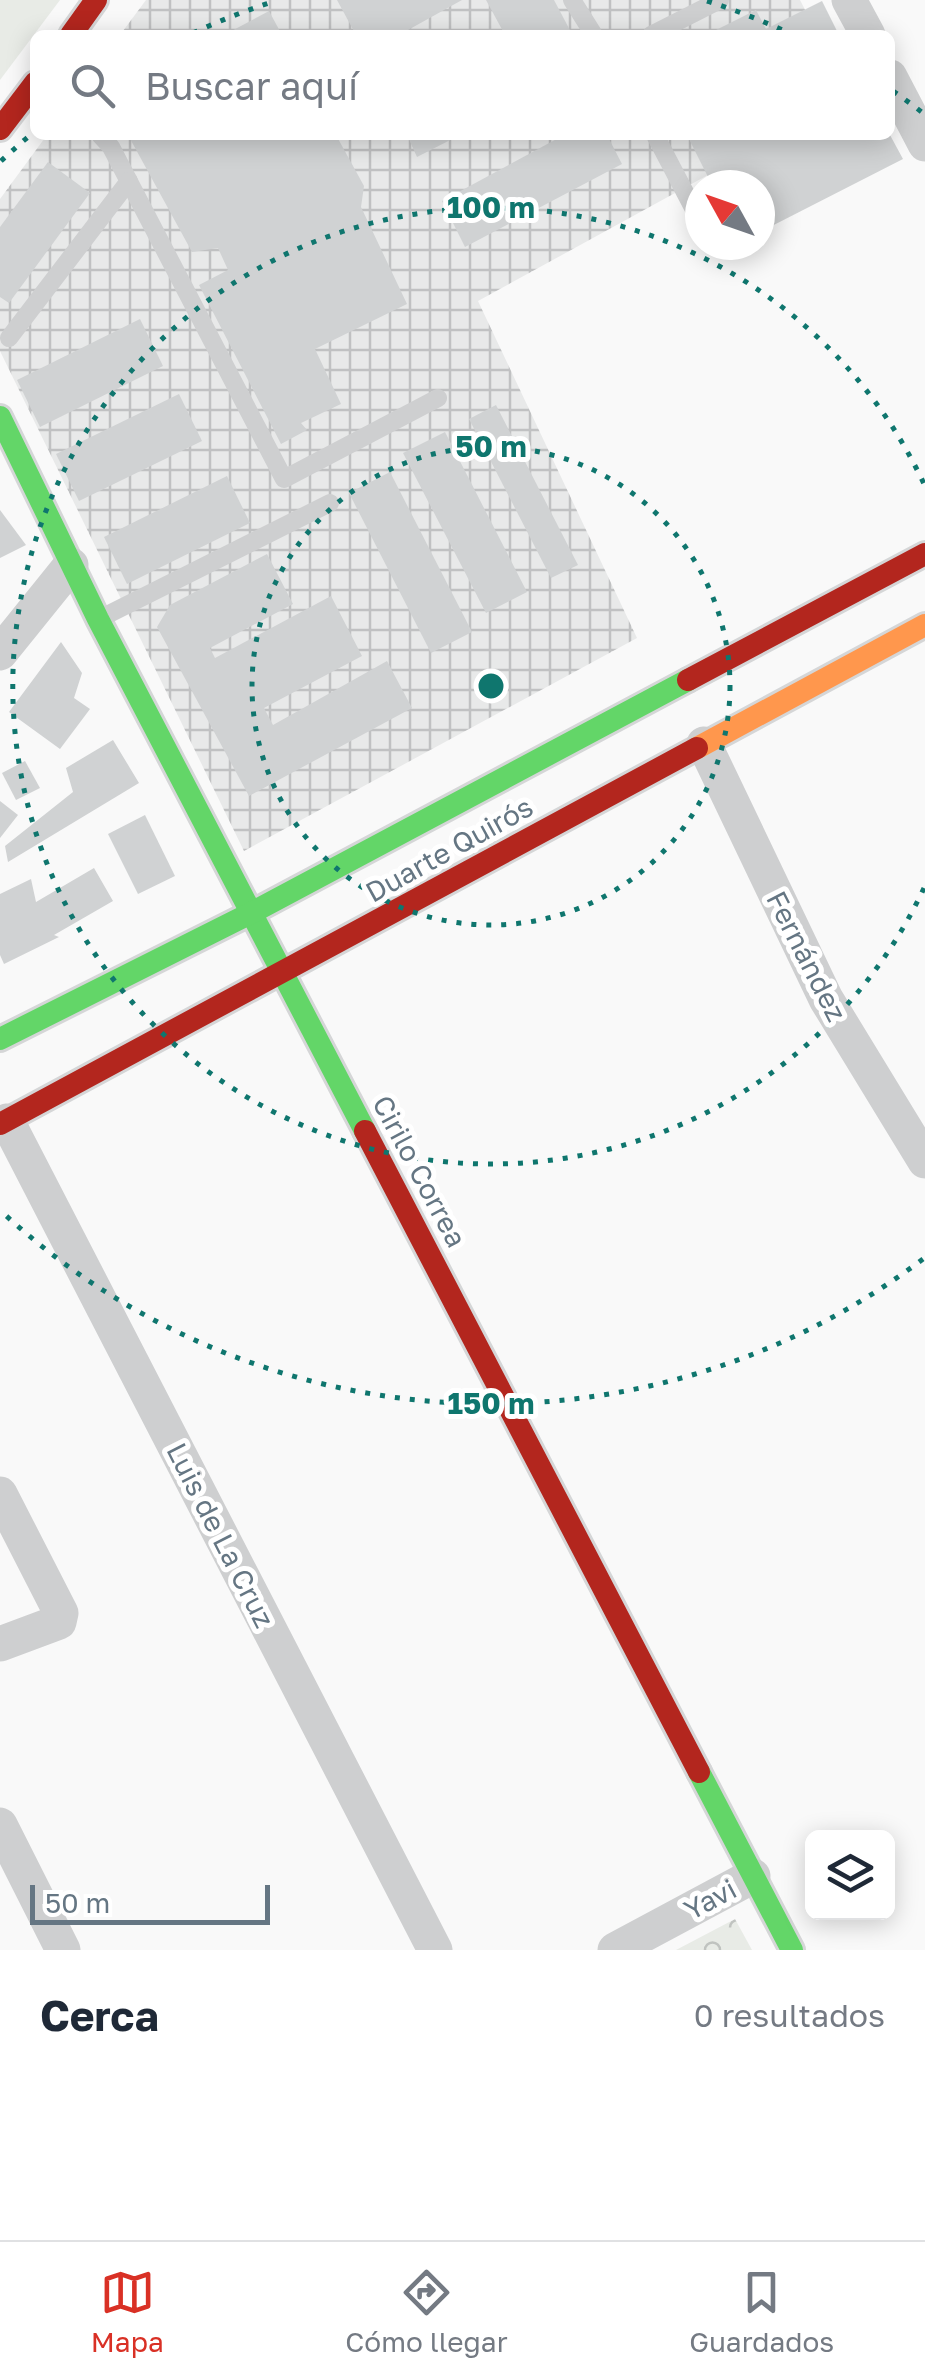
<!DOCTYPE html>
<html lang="es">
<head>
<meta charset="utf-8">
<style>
  body { margin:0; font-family:"Golos Text",sans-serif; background:#f2f2f3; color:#1f2937 }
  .controls { position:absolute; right:30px; bottom:30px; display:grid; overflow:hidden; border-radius:15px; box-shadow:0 5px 25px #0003 }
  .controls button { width:90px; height:90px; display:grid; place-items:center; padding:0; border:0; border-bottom:2px solid #e0e1e3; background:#fff; color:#1f2937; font:50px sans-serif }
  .compass { position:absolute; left:685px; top:170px; width:90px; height:90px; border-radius:50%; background:#fff; box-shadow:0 5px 25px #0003; rotate:310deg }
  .scale { position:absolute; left:30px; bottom:25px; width:240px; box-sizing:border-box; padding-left:10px; border:5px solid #657683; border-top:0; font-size:28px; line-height:35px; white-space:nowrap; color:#657683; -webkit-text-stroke:8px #fff; paint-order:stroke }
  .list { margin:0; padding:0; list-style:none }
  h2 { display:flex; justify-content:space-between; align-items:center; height:130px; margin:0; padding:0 40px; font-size:42px }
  h2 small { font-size:32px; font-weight:400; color:#747a83 }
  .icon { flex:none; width:55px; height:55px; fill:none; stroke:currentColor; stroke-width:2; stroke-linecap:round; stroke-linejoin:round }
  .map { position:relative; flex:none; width:925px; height:1950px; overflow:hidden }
  .search { position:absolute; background:#fff; box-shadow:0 5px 25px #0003; left:30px; right:30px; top:30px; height:110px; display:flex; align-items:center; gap:25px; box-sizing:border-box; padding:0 35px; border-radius:15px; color:#747a83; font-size:38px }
  .sheet { height:290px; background:#fff }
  nav { display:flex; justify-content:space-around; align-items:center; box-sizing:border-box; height:140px; border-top:2px solid #e0e1e3; background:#fff; font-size:28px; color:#747a83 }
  nav a { display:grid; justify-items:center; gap:5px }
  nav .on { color:#d93025 }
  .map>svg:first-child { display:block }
  .industrial { fill:url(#industrial-grid) }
  .green { fill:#e8ebe6 }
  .park { fill:url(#park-crowns) }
  .building { fill:#d0d2d3 }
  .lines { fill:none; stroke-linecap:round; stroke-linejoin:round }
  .fast-casing { stroke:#d5d6d7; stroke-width:28 }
  .slow-casing { stroke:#d5d6d7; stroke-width:28 }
  .jam-casing { stroke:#d5d6d7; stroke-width:28 }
  .lane { stroke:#cecfd0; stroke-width:18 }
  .street { stroke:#cecfd0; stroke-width:35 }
  .fast { stroke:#63d668; stroke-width:22 }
  .slow { stroke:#ff974d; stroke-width:22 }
  .jam { stroke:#b3261e; stroke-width:22 }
  .ring { fill:none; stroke:#0f766e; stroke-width:5; stroke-dasharray:5 10 }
  .labels { text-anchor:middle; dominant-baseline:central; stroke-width:10; stroke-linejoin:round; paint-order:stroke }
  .street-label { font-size:28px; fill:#657683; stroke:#fff }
  .centre { fill:#0f766e; stroke:#fff; stroke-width:5 }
  .ring-label { font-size:30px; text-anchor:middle; font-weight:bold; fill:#0f766e; stroke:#fff; stroke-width:10; stroke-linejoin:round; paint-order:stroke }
</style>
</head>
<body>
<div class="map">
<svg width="925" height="1950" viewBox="0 0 925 1950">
  <defs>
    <pattern id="industrial-grid" width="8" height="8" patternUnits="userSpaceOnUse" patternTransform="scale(2.5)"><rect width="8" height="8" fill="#e8e9e9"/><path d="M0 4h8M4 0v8" fill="none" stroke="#c0c1c2"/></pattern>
    <pattern id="park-crowns" width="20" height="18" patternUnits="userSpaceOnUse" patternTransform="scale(2.5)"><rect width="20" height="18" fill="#e8ebe6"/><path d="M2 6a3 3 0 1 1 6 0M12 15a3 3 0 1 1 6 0" fill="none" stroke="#c0c3c0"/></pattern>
  </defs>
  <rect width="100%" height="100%" fill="#f9f9f9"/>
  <g class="industrial">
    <polygon points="146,0 800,0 818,35 120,35"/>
    <polygon points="47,135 781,135 478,301 637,638 244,851 0,351 0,199"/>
  </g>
  <polygon class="green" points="0,0 60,0 0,80"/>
  <polygon class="park" points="735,1919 752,1950 676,1950"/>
  <g class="building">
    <polygon points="337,0 462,0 399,35 356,35"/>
    <polygon points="486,0 554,0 572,34 505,35"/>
    <polygon points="822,1 839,35 706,35 756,10 766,29"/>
    <polygon points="269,11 282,35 224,35"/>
    <polygon points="128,135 336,135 364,186 361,207 407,304 315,349 341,404 301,423 307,430 281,444 199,285 228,270 218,248 192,252"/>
    <polygon points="407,135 460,135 417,157"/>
    <polygon points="564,135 607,135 622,164 465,247 442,201"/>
    <polygon points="687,135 890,135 903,159 760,232 760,185 712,185"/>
    <polygon points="48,162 90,193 9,303 0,297 0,227"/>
    <polygon points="140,319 163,366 40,427 17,380"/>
    <polygon points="179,394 202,441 79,501 56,454"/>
    <polygon points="496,405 578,565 551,578 469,419"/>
    <polygon points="445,432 527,592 486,613 403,453"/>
    <polygon points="390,472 472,632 431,653 349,493"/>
    <polygon points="227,476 250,523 127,584 104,537"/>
    <polygon points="0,510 26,545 0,558"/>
    <polygon points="267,554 293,604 210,648 215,658 331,596 362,656 264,708 273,725 387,661 412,708 249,796 157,627 170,605"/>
    <polygon points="61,642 82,673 74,698 90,709 60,749 9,712"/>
    <polygon points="113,740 139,783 8,862 5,846 73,792 66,768"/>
    <polygon points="25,761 40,788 16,800 2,773"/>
    <polygon points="0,801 18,815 0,838"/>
    <polygon points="145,815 175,876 138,894 108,834"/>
    <polygon points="94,868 113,901 54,935 59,937 4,964 0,955 0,894 31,879 36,902"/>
  </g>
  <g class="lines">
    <defs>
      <g id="fast">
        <polyline points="0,417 98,619 365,1131"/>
        <polyline points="0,1039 253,912 688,680"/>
        <polyline points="699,1772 792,1950"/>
      </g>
      <polyline id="slow" points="697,748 925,625"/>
      <g id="jam">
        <polyline points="71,35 96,0"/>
        <polyline points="0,129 35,83"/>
        <polyline points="688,680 925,554"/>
        <polyline points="0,1124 697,748"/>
        <polyline points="365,1131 699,1772"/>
      </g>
    </defs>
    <use href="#fast" class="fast-casing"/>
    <use href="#slow" class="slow-casing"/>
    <use href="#jam" class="jam-casing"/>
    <g class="lane">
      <polyline points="572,0 594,35"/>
      <polyline points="651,35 720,0"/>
      <polyline points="100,135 111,147 284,479 438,398"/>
      <polyline points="655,135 700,221"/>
      <polyline points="9,338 129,181"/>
      <polyline points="103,617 330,503"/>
    </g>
    <g class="street">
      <polyline points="849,0 868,35"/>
      <polyline points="890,77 925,144"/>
      <polyline points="0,653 71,565"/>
      <polyline points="704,744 826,999 925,1161"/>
      <polyline points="7,1121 435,1950"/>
      <polyline points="0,1494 61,1613 59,1622 0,1644"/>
      <polyline points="0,1825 63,1950"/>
      <polyline points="615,1950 753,1876"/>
    </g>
    <use href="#fast" class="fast"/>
    <use href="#slow" class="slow"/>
    <use href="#jam" class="jam"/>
  </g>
  <g class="ring">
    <circle cx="491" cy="686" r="239"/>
    <path d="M924 888A478 478 0 1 1 924 484"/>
    <path d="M923 1259A718 718 0 0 1 1 1211M1 161A718 718 0 0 1 34 132M193 33A718 718 0 0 1 275 1M707 1A718 718 0 0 1 789 33M893 91A718 718 0 0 1 923 113"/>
  </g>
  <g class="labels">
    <g class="street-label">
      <text transform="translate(449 849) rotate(-29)">Duarte Quirós</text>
      <text transform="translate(807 956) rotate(63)">Fernández</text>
      <text transform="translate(420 1171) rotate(62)">Cirilo Correa</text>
      <text transform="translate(221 1535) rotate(63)">Luis de La Cruz</text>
      <text transform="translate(710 1899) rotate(-28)">Yavi</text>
    </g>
  </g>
  <circle cx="491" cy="686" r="15" class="centre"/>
  <g class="ring-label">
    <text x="491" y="218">100 m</text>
    <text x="491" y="457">50 m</text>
    <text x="491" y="1414">150 m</text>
  </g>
</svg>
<div class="controls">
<button><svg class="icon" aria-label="layers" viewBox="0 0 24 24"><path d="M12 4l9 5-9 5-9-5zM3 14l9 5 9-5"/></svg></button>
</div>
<svg class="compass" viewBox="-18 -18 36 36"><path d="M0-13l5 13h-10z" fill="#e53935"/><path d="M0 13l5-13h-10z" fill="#747a83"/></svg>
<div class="scale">50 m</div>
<div class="search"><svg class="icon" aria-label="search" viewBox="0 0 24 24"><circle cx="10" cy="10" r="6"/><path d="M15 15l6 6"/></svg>Buscar aquí</div>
</div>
<section class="sheet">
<h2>Cerca<small>0 resultados</small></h2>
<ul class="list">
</ul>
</section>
<nav>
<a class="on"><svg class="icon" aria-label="map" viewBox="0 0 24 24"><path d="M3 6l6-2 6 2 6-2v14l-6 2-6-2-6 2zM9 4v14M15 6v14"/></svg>Mapa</a>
<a><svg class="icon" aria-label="directions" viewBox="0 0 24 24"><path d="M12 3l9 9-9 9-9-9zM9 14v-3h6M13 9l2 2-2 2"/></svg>Cómo llegar</a>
<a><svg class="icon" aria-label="saved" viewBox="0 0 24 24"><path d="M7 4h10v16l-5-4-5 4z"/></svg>Guardados</a>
</nav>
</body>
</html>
